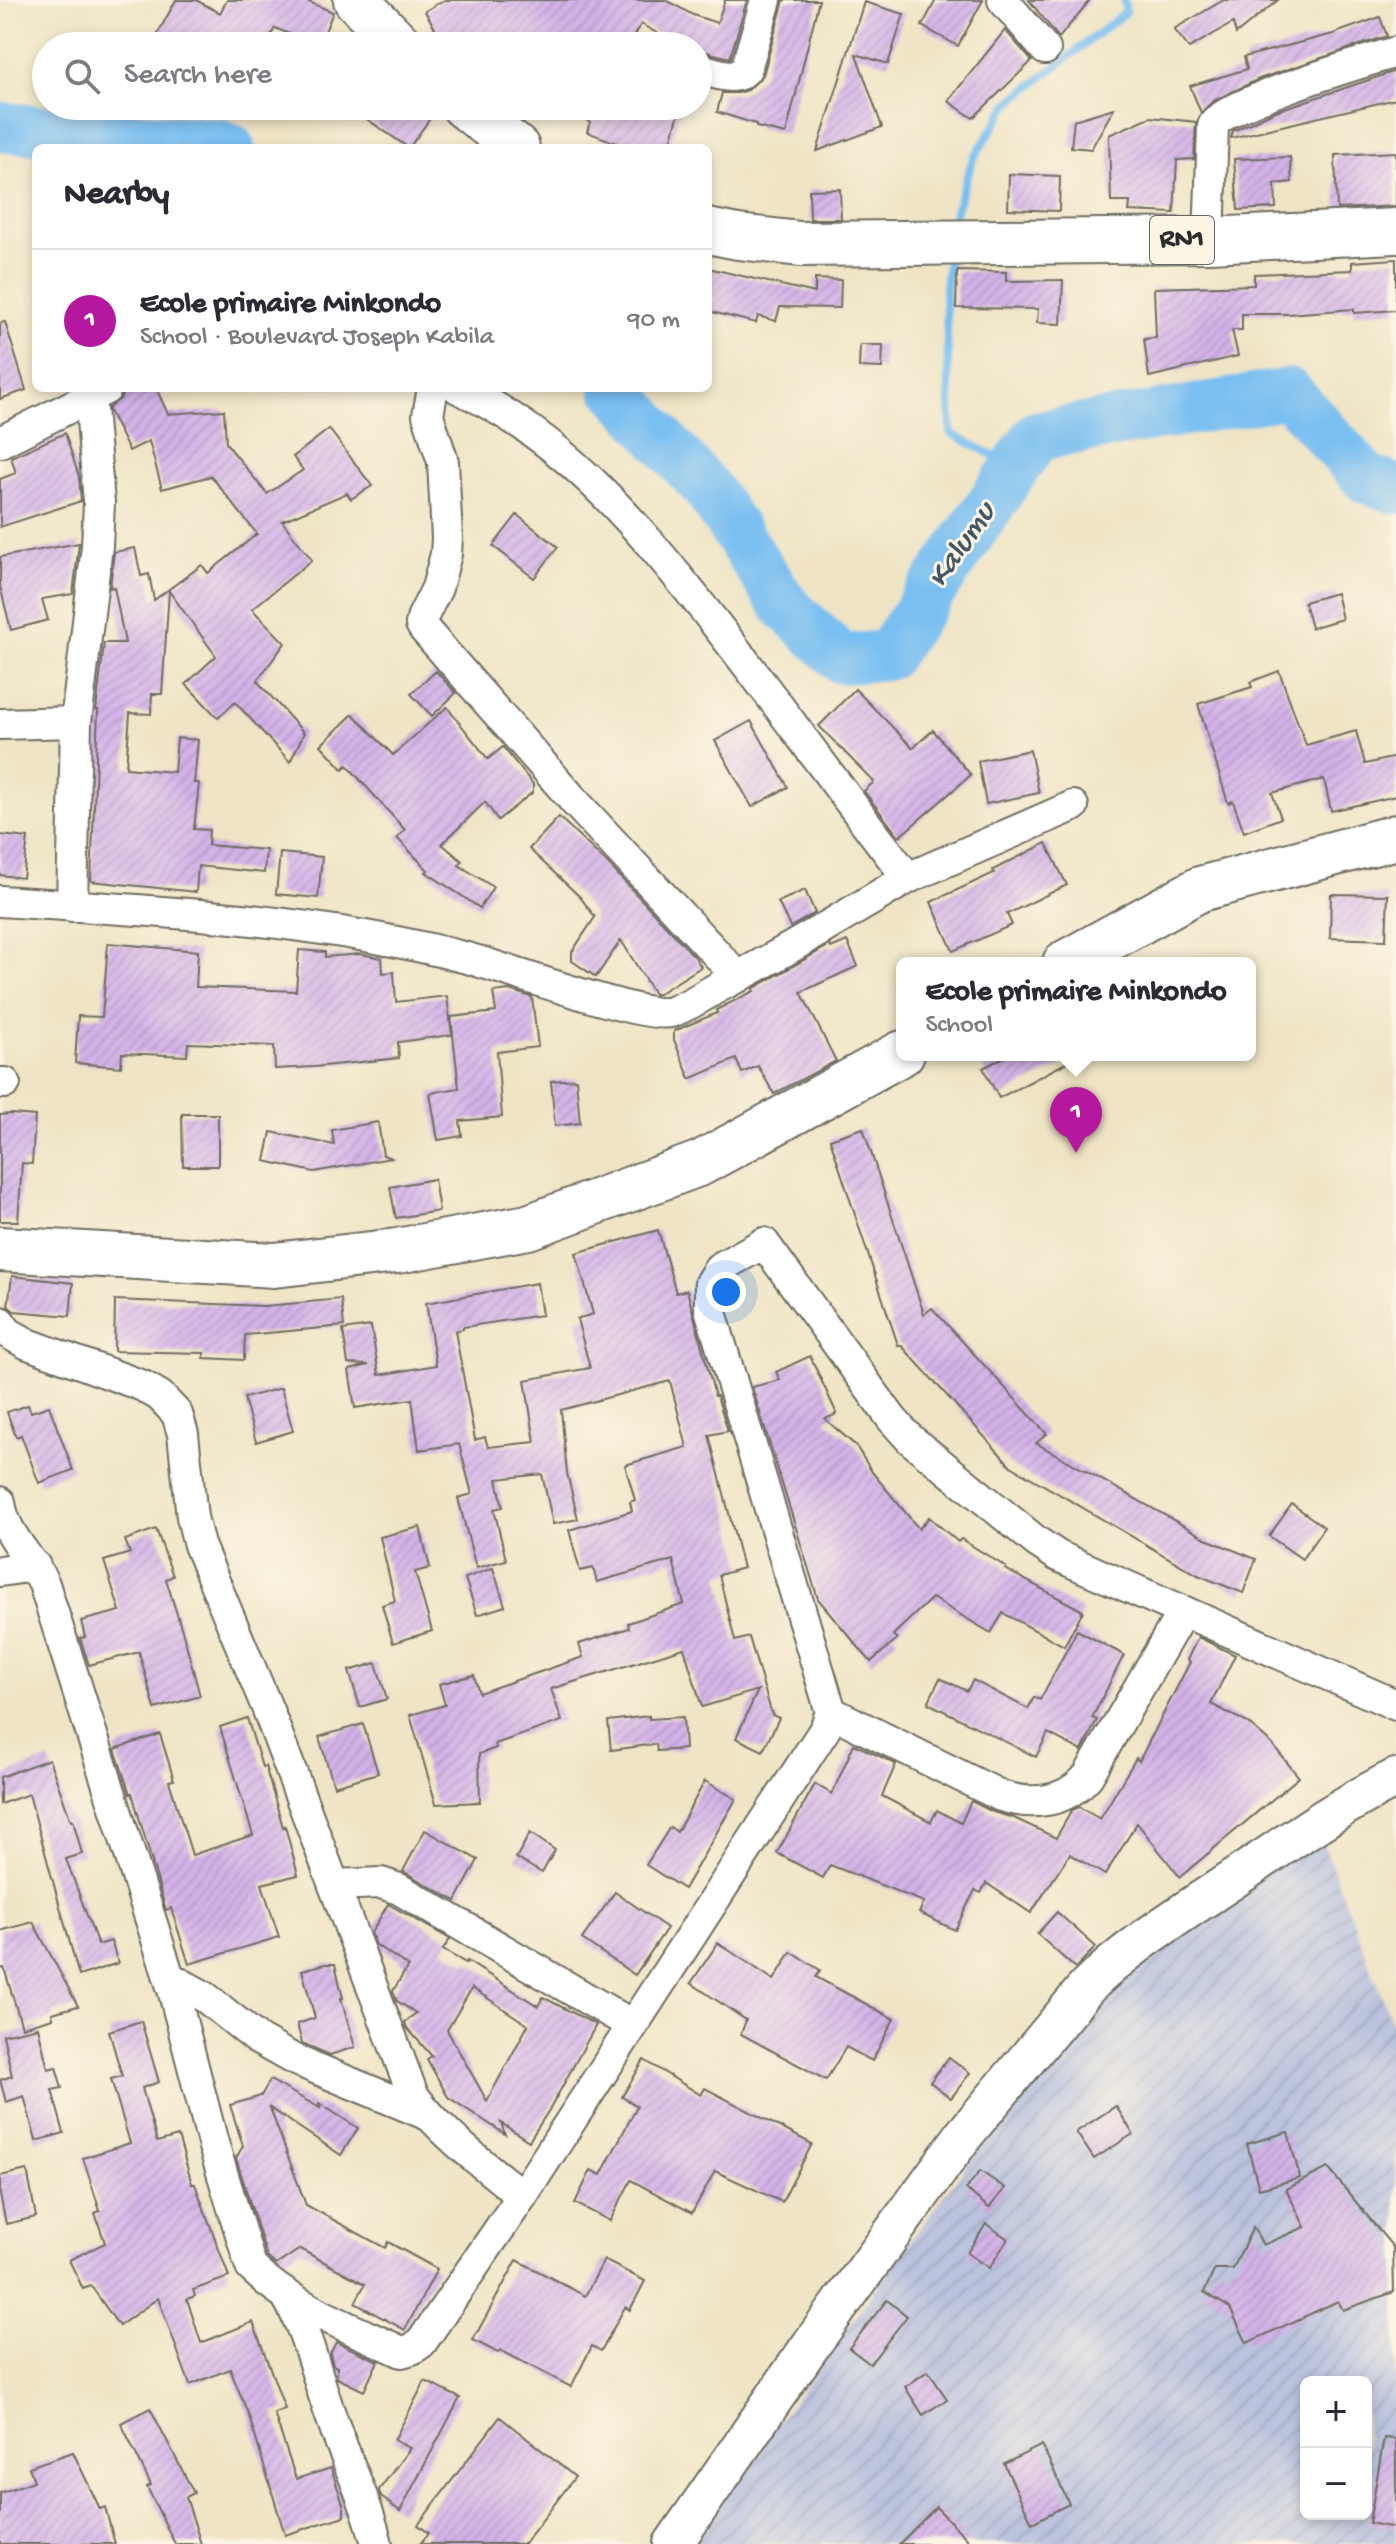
<!DOCTYPE html>
<html lang="en">
<head>
<meta charset="utf-8">
<style>
  body { margin:0; font-family:"Gochi Hand",sans-serif; background:#f7f7f7; color:#2b2b33 }
  .controls { position:absolute; right:24px; bottom:24px; display:grid; overflow:hidden; border-radius:12px; box-shadow:0 4px 12px #0003 }
  .controls button { width:72px; height:72px; display:grid; place-items:center; padding:0; border:0; border-bottom:2px solid #e1e1e2; background:#fff; color:#2b2b33; font:40px sans-serif }
  .you { position:absolute; left:726px; top:1292px; width:28px; height:28px; margin:-20px; border:6px solid #fff; border-radius:50%; background:#1a73e8; box-shadow:0 0 0 12px #1a73e833 }
  .badge { display:grid; place-items:center; width:52px; height:52px; border-radius:50%; background:#b5179e; color:#fff; font-size:26px; font-weight:700 }
  .pin { position:absolute; translate:-50% -66px; filter:drop-shadow(0 2px 4px #0008) }
  .pin::after { content:''; position:absolute; top:42px; width:28px; height:24px; background:inherit; clip-path:polygon(0 0,100% 0,50% 100%) }
  .popup { position:absolute; left:896px; top:957px; width:360px; height:104px; box-sizing:border-box; display:grid; place-content:center; border-radius:12px; background:#fff; filter:drop-shadow(0 2px 6px #0005); font-size:26px; white-space:nowrap; color:#7c7c81 }
  .popup b { font-size:30px; color:#2b2b33 }
  .popup::after { content:''; position:absolute; left:50%; top:100%; margin-left:-16px; border:16px solid transparent; border-top-color:#fff }
  .list { margin:0; padding:0; list-style:none }
  h2 { display:flex; justify-content:space-between; align-items:center; height:104px; margin:0; padding:0 32px; font-size:34px }
  h2 small { font-size:26px; font-weight:400; color:#7c7c81 }
  .list li { display:grid; grid-template-columns:52px 1fr auto; gap:24px; align-items:center; box-sizing:border-box; height:144px; padding:0 32px; border-top:2px solid #e1e1e2 }
  .list b { display:block; font-size:30px; white-space:nowrap }
  .list p { margin:0; font-size:26px; white-space:nowrap; color:#7c7c81 }
  .list em { font-size:26px; font-style:normal; color:#7c7c81 }
  .icon { flex:none; width:44px; height:44px; fill:none; stroke:currentColor; stroke-width:2; stroke-linecap:round; stroke-linejoin:round }
  .map { position:relative; flex:none; width:1396px; height:2544px; overflow:hidden }
  .search { position:absolute; background:#fff; box-shadow:0 4px 12px #0003; left:32px; top:32px; width:680px; height:88px; display:flex; align-items:center; gap:20px; box-sizing:border-box; padding:0 28px; border-radius:44px; color:#7c7c81; font-size:30px }
  .panel { position:absolute; background:#fff; box-shadow:0 4px 12px #0003; left:32px; top:144px; width:680px; height:248px; border-radius:12px }
  .map>svg:first-child { display:block }
  .industrial { fill:url(#industrial-furrows); fill-rule:evenodd }
  .lines { fill:none; stroke-linecap:round; stroke-linejoin:round }
  .stream { stroke:#7abff1; stroke-width:8 }
  .river { stroke:#7abff1; stroke-width:50 }
  .building { fill:url(#building-hatch); fill-rule:evenodd }
  .minor-casing { stroke:#706c61; stroke-width:34 }
  .tertiary-casing { stroke:#706c61; stroke-width:42 }
  .secondary-casing { stroke:#706c61; stroke-width:48 }
  .trunk-casing { stroke:#706c61; stroke-width:48 }
  .minor { stroke:#fff; stroke-width:30 }
  .tertiary { stroke:#fff; stroke-width:38 }
  .secondary { stroke:#fff; stroke-width:44 }
  .trunk { stroke:#fff; stroke-width:44 }
  .labels { text-anchor:middle; dominant-baseline:central; stroke-width:6; stroke-linejoin:round; paint-order:stroke }
  .shield { fill:#fcf5e5; stroke:#6a6863; stroke-width:2 }
  .shield-label { font-size:28px; font-weight:bold; fill:#2b2b2b }
  .water-label { font-size:32px; font-style:italic; fill:#435766; stroke:#fcf5e5 }
</style>
</head>
<body>
<div class="map">
<svg width="1396" height="2544" viewBox="0 0 1396 2544">
  <defs>
    <pattern id="industrial-furrows" width="10" height="10" patternUnits="userSpaceOnUse" patternTransform="scale(2)"><rect width="10" height="10" fill="#bbc3de"/><path d="M-1 1l2-2M0 10L10 0M9 11l2-2" fill="none" stroke="#a1a8bf"/></pattern>
    <pattern id="building-hatch" width="6" height="6" patternUnits="userSpaceOnUse" patternTransform="scale(2)"><rect width="6" height="6" fill="#d4b3e8"/><path d="M-1 1l2-2M0 6l6-6M5 7l2-2" fill="none" stroke="#b69ac7"/></pattern>
  </defs>
  <rect width="100%" height="100%" fill="#fcf5e5"/>
  <filter id="ink" filterUnits="userSpaceOnUse"><feTurbulence type="fractalNoise" baseFrequency=".0125" numOctaves="2"/><feDisplacementMap in="SourceGraphic" scale="16" xChannelSelector="R" yChannelSelector="G"/><feConvolveMatrix kernelMatrix="1 2 1 2 8 2 1 2 1" color-interpolation-filters="sRGB"/></filter>
  <filter id="wash" filterUnits="userSpaceOnUse"><feTurbulence type="fractalNoise" baseFrequency=".006" numOctaves="4" result="noise"/><feDisplacementMap in="SourceGraphic" scale="32" xChannelSelector="R" yChannelSelector="G"/><feGaussianBlur stdDeviation="1.8" result="paint"/><feColorMatrix in="noise" values="0 0 0 0 0 0 0 0 0 0 0 0 0 0 0 0 0 1.4 0 .05"/><feComposite in="paint" operator="in"/></filter>
  <g filter="url(#wash)">
    <rect width="100%" height="100%" fill="#efe4c5"/>
    <path class="industrial" d="M1318 1830 1396 2033V2544H689L1115 1962ZM1306 2382H1366V2514H1306Z"/>
    <g class="lines">
      <g class="stream">
        <polyline points="952,232 955,212 973,159 1009,103 1126,12 1124,0"/>
        <polyline points="949,257 945,287 951,433 1016,468"/>
      </g>
      <g class="river">
        <polyline points="0,127 221,144 230,148"/>
        <polyline points="615,388 707,489 785,606 842,659 888,655 1037,436 1289,393 1367,479 1396,489"/>
      </g>
    </g>
    <g id="blocks">
      <g class="building">
        <polygon points="176,0 196,0 220,13 227,0 304,0 333,12 319,46 275,28 265,46 151,46"/>
        <polygon points="444,0 666,0 693,15 717,23 725,0 747,0 730,58 698,50 698,46 678,45 641,24 627,46 445,46 425,11"/>
        <polygon points="784,0 819,0 786,134 756,127 756,124 717,112 722,93 738,93 748,90 763,75"/>
        <polygon points="936,0 983,0 958,46 922,26"/>
        <polygon points="1029,0 1090,0 1059,38"/>
        <polygon points="1224,0 1278,0 1236,34 1233,23 1189,48 1174,29"/>
        <polygon points="864,2 904,14 888,64 856,54 882,127 817,151"/>
        <polygon points="1380,17 1387,36 1259,79 1213,101 1201,113 1190,86 1247,69 1244,57 1333,34"/>
        <polygon points="1005,30 1032,61 973,118 948,101"/>
        <polygon points="1396,71 1396,99 1231,138 1233,131 1273,112"/>
        <polygon points="348,106 416,106 431,117 409,148"/>
        <polygon points="559,106 681,106 669,148 630,148 587,132 590,122"/>
        <polygon points="1114,108 1091,149 1071,147 1074,120"/>
        <polygon points="1150,117 1196,122 1194,159 1177,160 1174,213 1129,211 1130,202 1111,202 1109,135"/>
        <polygon points="1396,152 1396,206 1337,209 1335,155"/>
        <polygon points="1290,157 1292,182 1275,184 1276,208 1238,210 1234,159"/>
        <polygon points="1009,174 1060,176 1059,211 1008,209"/>
        <polygon points="840,189 841,219 810,219 809,190"/>
        <polygon points="1396,259 1396,310 1354,313 1354,309 1288,314 1242,314 1242,330 1232,330 1238,356 1149,377 1144,339 1156,338 1154,288 1254,285 1254,274 1352,270 1352,262"/>
        <polygon points="708,268 815,293 815,279 841,280 840,308 780,307 776,321 758,316 756,323 708,311"/>
        <polygon points="957,271 1006,272 1006,281 1063,280 1061,324 1037,323 1038,309 956,308"/>
        <polygon points="5,322 26,390 0,399 0,323"/>
        <polygon points="860,345 883,345 882,368 859,367"/>
        <polygon points="124,388 156,388 168,414 224,410 226,443 267,494 303,470 293,457 329,429 372,486 351,499 347,493 282,521 312,560 252,609 285,643 257,681 304,733 290,762 235,702 218,718 186,684 216,656 169,591 162,694 152,694 151,714 130,713 126,768 174,772 177,738 198,740 194,783 199,783 194,829 209,830 208,845 266,850 264,873 198,866 196,892 91,881 98,710 96,710 104,643 125,643 114,587 110,588 114,552 135,548 141,576 149,574 154,600 202,565 208,573 257,534 211,476 162,489 149,441 129,451 109,411 109,408 121,398"/>
        <polygon points="65,433 79,477 81,501 0,527 0,479 16,473 11,457"/>
        <polygon points="517,515 558,547 534,578 493,546"/>
        <polygon points="79,543 73,594 42,599 48,620 11,630 0,586 0,557"/>
        <polygon points="1336,593 1342,619 1311,628 1304,602"/>
        <polygon points="436,671 456,693 432,716 411,694"/>
        <polygon points="1279,671 1306,745 1356,731 1365,764 1396,757 1396,796 1331,811 1324,779 1272,793 1281,818 1244,832 1233,801 1228,803 1198,704 1252,687 1250,682"/>
        <polygon points="855,689 913,748 933,730 971,775 899,837 864,791 874,782 819,726"/>
        <polygon points="447,707 488,759 503,747 533,784 533,792 498,820 485,802 442,844 462,861 459,865 493,887 480,908 426,872 428,870 397,838 405,830 347,765 343,769 321,745 353,714 393,755"/>
        <polygon points="751,721 788,787 752,807 715,741"/>
        <polygon points="1030,750 1039,793 986,804 978,761"/>
        <polygon points="559,817 607,863 695,957 701,967 658,994 654,994 621,940 596,977 572,961 572,952 595,917 580,897 529,849"/>
        <polygon points="0,835 28,838 23,878 0,875"/>
        <polygon points="1046,843 1067,885 1007,914 1012,925 953,951 931,902 994,873 993,870"/>
        <polygon points="280,853 322,857 318,898 276,894"/>
        <polygon points="805,890 815,913 790,927 778,902"/>
        <polygon points="1331,894 1388,895 1386,940 1330,938"/>
        <polygon points="847,941 858,966 801,992 836,1061 774,1094 758,1066 742,1073 736,1059 690,1079 674,1040 674,1031 717,1013 716,1010 754,991 753,989 830,945 831,948"/>
        <polygon points="108,943 198,951 196,987 296,991 299,950 325,952 325,957 360,954 382,958 383,973 394,972 396,1002 447,996 452,1035 398,1042 399,1058 314,1067 275,1069 274,1046 188,1043 187,1056 122,1053 121,1067 75,1063 78,1016 102,1017"/>
        <polygon points="509,990 532,997 538,1047 497,1052 502,1117 460,1121 462,1136 438,1140 430,1093 459,1088 451,1017 496,1012 493,992"/>
        <polygon points="1008,1055 1081,1055 999,1098 983,1068"/>
        <polygon points="576,1079 580,1123 555,1126 551,1081"/>
        <polygon points="11,1114 35,1116 32,1164 22,1163 18,1221 0,1221 0,1115"/>
        <polygon points="182,1114 218,1114 218,1166 183,1166"/>
        <polygon points="378,1122 383,1155 391,1158 314,1172 265,1161 271,1132 334,1145 332,1130"/>
        <polygon points="863,1128 924,1314 932,1308 1047,1434 1036,1443 1211,1541 1256,1559 1243,1593 1198,1575 1011,1466 901,1345 898,1345 830,1139"/>
        <polygon points="434,1179 439,1211 396,1218 390,1187"/>
        <polygon points="658,1230 676,1293 687,1290 715,1396 717,1396 728,1431 709,1435 743,1568 719,1575 735,1641 749,1637 772,1715 779,1718 763,1751 736,1738 758,1690 702,1707 684,1648 551,1689 562,1721 495,1744 496,1748 479,1754 480,1802 436,1804 410,1715 445,1705 439,1684 474,1675 479,1693 583,1657 579,1644 629,1628 628,1623 684,1604 673,1560 597,1582 593,1568 580,1571 569,1530 632,1511 630,1502 635,1500 625,1465 687,1447 670,1381 561,1410 567,1473 578,1519 553,1524 542,1474 497,1479 503,1507 494,1509 506,1560 476,1568 458,1498 472,1494 459,1444 419,1450 412,1399 355,1408 349,1370 369,1365 348,1364 343,1330 371,1326 379,1375 436,1365 426,1303 537,1283 542,1315 463,1327 463,1329 455,1331 475,1440 485,1437 488,1447 535,1442 525,1380 590,1368 577,1319 593,1314 576,1253"/>
        <polygon points="12,1276 73,1283 70,1316 14,1311 8,1306"/>
        <polygon points="341,1299 344,1326 245,1335 244,1360 204,1358 204,1353 114,1351 115,1300 265,1306"/>
        <polygon points="810,1356 837,1414 825,1419 856,1446 872,1472 919,1529 929,1517 958,1542 961,1539 1006,1567 1005,1569 1083,1611 1064,1646 1003,1613 991,1633 932,1598 893,1635 897,1639 871,1662 818,1599 752,1387 780,1380 776,1372"/>
        <polygon points="281,1388 293,1431 256,1442 244,1398"/>
        <polygon points="28,1405 31,1412 49,1406 73,1470 39,1483 21,1435 16,1437 7,1412"/>
        <polygon points="1292,1504 1324,1527 1302,1559 1269,1536"/>
        <polygon points="420,1527 430,1568 415,1572 432,1631 393,1643 382,1605 395,1601 380,1537"/>
        <polygon points="156,1529 173,1576 166,1579 185,1640 200,1696 155,1709 139,1652 89,1665 80,1638 85,1637 81,1621 120,1611 104,1561 130,1553 125,1540"/>
        <polygon points="493,1568 505,1606 477,1615 465,1578"/>
        <polygon points="1077,1630 1124,1655 1092,1718 1097,1720 1082,1751 1048,1733 1036,1757 928,1703 940,1678 967,1691 973,1680 1028,1709 1034,1697 1040,1700"/>
        <polygon points="1198,1637 1235,1655 1211,1704 1248,1723 1272,1744 1299,1777 1180,1877 1137,1823 1105,1875 1070,1854 1031,1913 986,1883 981,1893 975,1890 955,1930 919,1913 924,1902 830,1865 823,1878 777,1853 815,1784 832,1794 854,1744 896,1764 882,1796 931,1822 937,1810 961,1823 971,1801 993,1812 1014,1818 1056,1838 1072,1810 1079,1807 1100,1819 1136,1758 1139,1761 1190,1662 1187,1660"/>
        <polygon points="376,1663 387,1699 360,1707 349,1671"/>
        <polygon points="649,1716 649,1719 683,1717 685,1749 657,1751 656,1744 611,1750 608,1721"/>
        <polygon points="247,1718 262,1767 265,1766 283,1827 285,1826 298,1875 262,1884 279,1937 189,1964 171,1908 166,1910 132,1793 130,1794 115,1749 160,1734 174,1780 169,1781 192,1855 253,1835 220,1727"/>
        <polygon points="363,1724 378,1773 334,1786 319,1737"/>
        <polygon points="49,1759 71,1821 73,1820 82,1854 66,1859 98,1945 111,1941 118,1963 79,1976 29,1794 0,1804 0,1777"/>
        <polygon points="705,1781 736,1799 684,1889 646,1865 670,1827 677,1832"/>
        <polygon points="425,1830 478,1860 456,1901 403,1871"/>
        <polygon points="530,1833 555,1850 542,1873 516,1858"/>
        <polygon points="615,1892 667,1928 635,1975 582,1939"/>
        <path d="M388 1904 450 1939 443 1950 466 1963 467 1961 538 2006 543 1997 596 2025 551 2107 529 2141 501 2123 505 2134 448 2097 427 2059 432 2056 407 2028 405 2022 416 2013 397 2001 393 1991 408 1966 376 1945 371 1933ZM472 1988 528 2025 487 2101 447 2030Z"/>
        <polygon points="1057,1912 1096,1947 1075,1968 1037,1934"/>
        <polygon points="33,1922 78,2006 52,2013 53,2018 22,2027 4,1968 0,1969 0,1931"/>
        <polygon points="718,1943 774,1980 791,1952 820,1970 816,1977 894,2019 872,2061 846,2047 826,2080 741,2034 746,2020 691,1983"/>
        <polygon points="325,1964 335,1964 343,1998 341,1998 355,2047 330,2055 302,2043 297,2024 315,2018 302,1970"/>
        <polygon points="141,2021 159,2082 142,2088 157,2142 178,2136 192,2184 195,2184 229,2277 193,2290 195,2296 187,2299 201,2343 253,2322 285,2409 274,2413 296,2479 331,2468 344,2507 344,2516 285,2535 249,2416 230,2369 190,2385 158,2298 119,2326 91,2286 83,2289 69,2260 105,2243 95,2213 100,2211 83,2158 130,2143 111,2079 122,2076 109,2031"/>
        <polygon points="38,2027 48,2069 56,2067 62,2088 52,2090 64,2133 36,2141 24,2096 6,2102 0,2080 12,2076 3,2035"/>
        <polygon points="949,2057 970,2073 951,2098 930,2082"/>
        <polygon points="644,2060 701,2095 705,2088 812,2144 782,2202 715,2171 692,2213 631,2180 610,2221 575,2203 591,2170 601,2175 637,2106 622,2097"/>
        <polygon points="270,2080 320,2108 319,2103 358,2128 341,2155 270,2108 306,2205 385,2248 388,2242 437,2269 405,2330 355,2303 365,2284 300,2249 276,2265 267,2257 236,2158 243,2146 230,2105 261,2096"/>
        <polygon points="1116,2106 1133,2134 1094,2159 1076,2132"/>
        <polygon points="1288,2132 1300,2178 1259,2189 1247,2144"/>
        <polygon points="1328,2168 1393,2247 1394,2292 1343,2310 1338,2301 1247,2343 1230,2308 1204,2292 1215,2269 1233,2269 1253,2227 1263,2245 1305,2227 1286,2189"/>
        <polygon points="27,2170 36,2217 6,2224 0,2195 0,2176"/>
        <polygon points="980,2171 1005,2188 989,2208 966,2189"/>
        <polygon points="986,2224 1008,2239 989,2268 967,2253"/>
        <polygon points="517,2260 585,2296 604,2260 645,2281 630,2310 625,2307 601,2351 592,2346 571,2387 500,2350 498,2353 473,2340"/>
        <polygon points="887,2300 907,2316 870,2364 849,2348"/>
        <polygon points="336,2342 378,2361 364,2391 337,2378 337,2367 333,2365 330,2354"/>
        <polygon points="928,2371 947,2399 923,2415 905,2387"/>
        <polygon points="425,2381 460,2398 400,2511 381,2497 379,2490 410,2448 394,2440"/>
        <polygon points="150,2408 194,2493 186,2497 201,2544 175,2544 147,2487 151,2485 121,2423"/>
        <polygon points="500,2417 575,2477 524,2544 420,2544 429,2533 418,2525"/>
        <polygon points="1384,2438 1396,2439 1396,2528 1369,2523"/>
        <polygon points="1042,2445 1069,2504 1032,2523 1004,2464"/>
        <polygon points="73,2452 100,2509 105,2507 115,2544 0,2544 0,2493 34,2481 29,2467"/>
        <polygon points="936,2507 972,2544 899,2544"/>
      </g>
    </g>
  </g>
  <g filter="url(#ink)">
    <use href="#blocks" fill-opacity="0" stroke="#706c61" stroke-width="2"/>
    <g class="lines">
      <defs>
        <g id="minor">
          <polyline points="1003,0 1045,49"/>
          <path d="M698 68C714 72 735 83 746 69L766 0"/>
          <path d="M1209 240 1213 126C1220 104 1367 61 1396 52"/>
          <polyline points="433,388 428,415 443,462 447,538 446,554 437,588 423,616 421,624 424,629 576,803 738,977"/>
          <path d="M458 388C569 439 644 533 718 627 783 710 843 795 908 878L1073 806"/>
          <polyline points="0,442 106,389"/>
          <polyline points="76,722 97,546 99,503 90,396"/>
          <polyline points="0,724 76,722 72,906"/>
          <path d="M0 901C157 911 315 918 467 958 502 967 645 1020 671 1012 689 1006 707 993 724 984 787 952 847 914 908 878"/>
          <polyline points="0,1083 5,1083"/>
          <path d="M0 1322 8 1333 28 1344 143 1386 160 1396 177 1414 183 1434 192 1517 199 1545 268 1710 413 2095C443 2135 484 2165 522 2196"/>
          <path d="M0 1502C4 1535 30 1555 44 1584L174 1993 213 2143 251 2267C292 2307 351 2328 402 2352L412 2349 421 2343 522 2196 825 1729 831 1712 710 1309V1283L719 1268 764 1243 892 1419 910 1439 1037 1542 1058 1556 1396 1705"/>
          <polyline points="0,1571 35,1566"/>
          <path d="M831 1712 1001 1796C1033 1806 1065 1803 1088 1776L1183 1611"/>
          <polyline points="334,1885 381,1883 399,1889 632,2025"/>
          <polyline points="170,1978 205,1997 259,2040 291,2058 428,2115"/>
          <path d="M286 2295C309 2334 317 2380 333 2422 347 2463 367 2502 377 2544"/>
        </g>
        <path id="tertiary" d="M673 2544 811 2345 963 2136 1086 1988C1128 1946 1180 1915 1229 1882 1283 1846 1337 1807 1396 1778"/>
        <g id="secondary">
          <polyline points="1065,963 1200,889 1396,837"/>
          <polyline points="0,1249 274,1265 397,1251 528,1227 701,1163 902,1053"/>
        </g>
        <g id="trunk">
          <polyline points="356,0 401,46"/>
          <polyline points="464,106 517,148"/>
          <polyline points="708,231 738,237 800,244 1209,240 1396,231"/>
        </g>
      </defs>
      <use href="#minor" class="minor-casing"/>
      <use href="#tertiary" class="tertiary-casing"/>
      <use href="#secondary" class="secondary-casing"/>
      <use href="#trunk" class="trunk-casing"/>
      <use href="#minor" class="minor"/>
      <use href="#tertiary" class="tertiary"/>
      <use href="#secondary" class="secondary"/>
      <use href="#trunk" class="trunk"/>
    </g>
  </g>
  <g class="labels">
    <rect class="shield" x="1150" y="216" width="64" height="48" rx="6"/>
    <g class="shield-label">
      <text x="1182" y="240">RN1</text>
    </g>
    <g class="water-label">
      <text transform="translate(963 546) rotate(-56)">Kalumu</text>
    </g>
  </g>
</svg>
<div class="controls">
<button>+</button>
<button>−</button>
</div>
<div class="you"></div>
<div class="pin badge" style="left:1076px;top:1153px">1</div>
<div class="popup"><b>Ecole primaire Minkondo</b>School</div>
<div class="search"><svg class="icon" aria-label="search" viewBox="0 0 24 24"><circle cx="10" cy="10" r="6"/><path d="M15 15l6 6"/></svg>Search here</div>
<section class="panel">
<h2>Nearby<small></small></h2>
<ul class="list">
<li><span class="badge">1</span><div><b>Ecole primaire Minkondo</b><p>School · Boulevard Joseph Kabila</p></div><em>90 m</em></li>
</ul>
</section>
</div>
</body>
</html>
